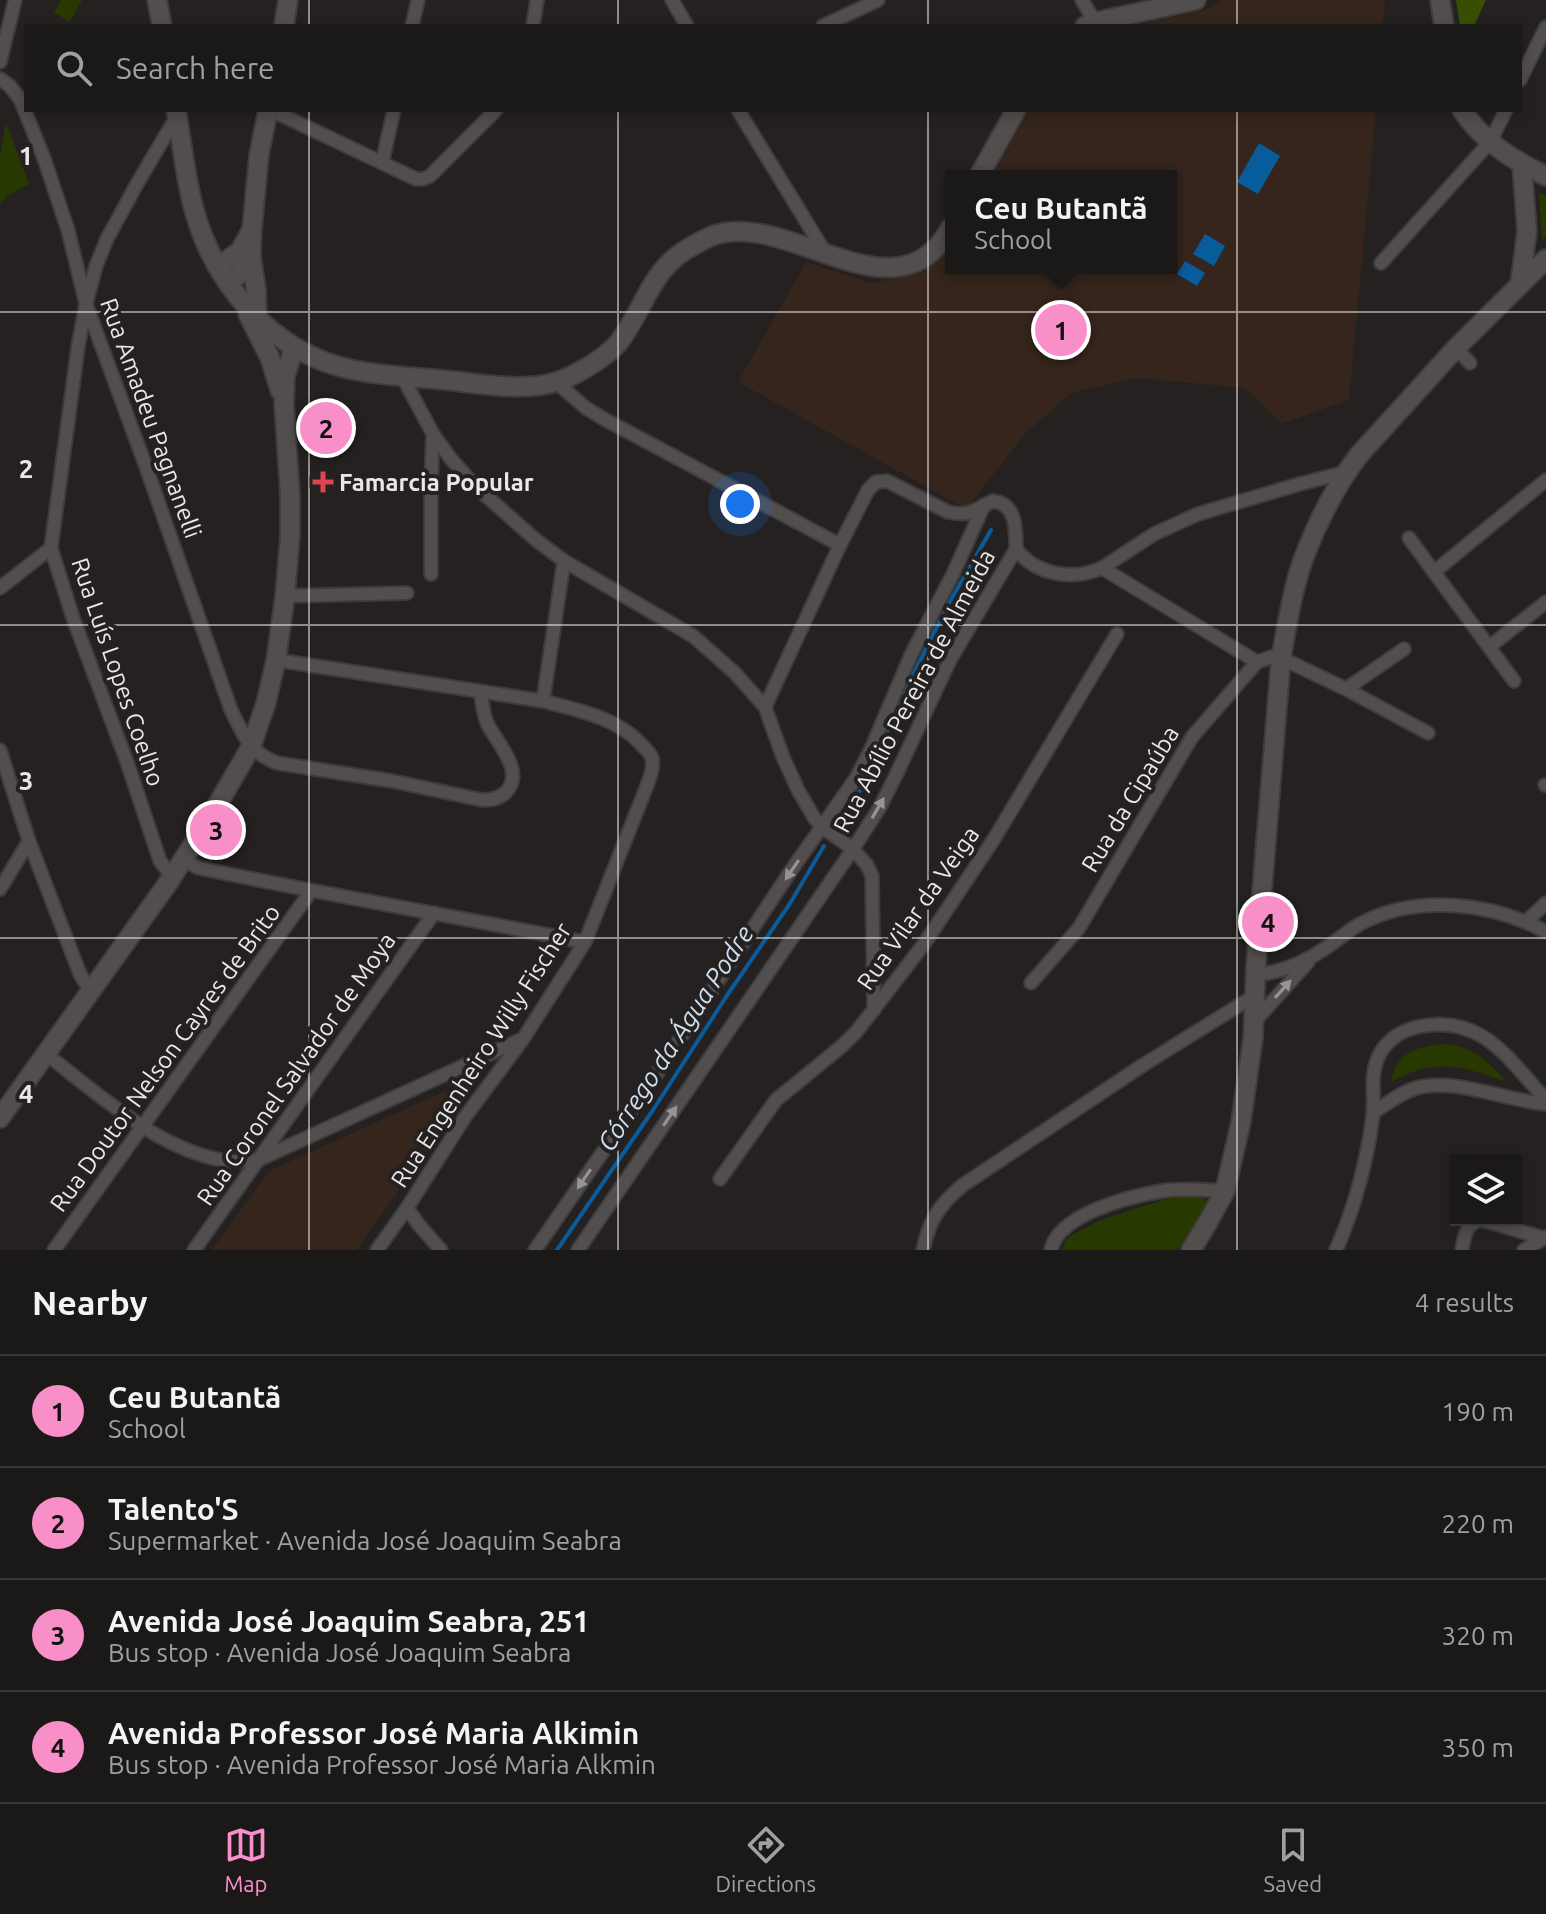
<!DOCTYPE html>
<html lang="en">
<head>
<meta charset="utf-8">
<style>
  body { margin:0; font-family:Ubuntu,sans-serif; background:#242221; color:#f1f3f6 }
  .controls { position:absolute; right:24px; bottom:24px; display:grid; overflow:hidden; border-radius:0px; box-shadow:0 4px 12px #0003 }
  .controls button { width:72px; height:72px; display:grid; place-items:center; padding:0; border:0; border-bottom:2px solid #393837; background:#1b1918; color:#f1f3f6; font:40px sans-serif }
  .you { position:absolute; left:740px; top:504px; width:28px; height:28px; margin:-20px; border:6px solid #fff; border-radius:50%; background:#1a73e8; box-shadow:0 0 0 12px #1a73e833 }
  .badge { display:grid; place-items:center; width:52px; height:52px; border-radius:50%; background:#f98fc9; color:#111; font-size:26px; font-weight:700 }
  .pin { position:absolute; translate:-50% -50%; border:4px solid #fff; box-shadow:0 2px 8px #0006 }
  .popup { position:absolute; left:945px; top:170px; width:232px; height:104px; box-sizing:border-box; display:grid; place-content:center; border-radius:0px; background:#1b1918; filter:drop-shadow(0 2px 6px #0005); font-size:26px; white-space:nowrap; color:#a0a0a2 }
  .popup b { font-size:30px; color:#f1f3f6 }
  .popup::after { content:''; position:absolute; left:50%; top:100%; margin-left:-16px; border:16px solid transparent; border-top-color:#1b1918 }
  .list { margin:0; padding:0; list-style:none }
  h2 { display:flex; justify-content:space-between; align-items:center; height:104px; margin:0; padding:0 32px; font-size:34px }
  h2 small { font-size:26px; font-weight:400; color:#a0a0a2 }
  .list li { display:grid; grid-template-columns:52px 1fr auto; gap:24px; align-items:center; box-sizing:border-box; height:112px; padding:0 32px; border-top:2px solid #393837 }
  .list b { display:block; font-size:30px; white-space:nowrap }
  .list p { margin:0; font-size:26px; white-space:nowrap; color:#a0a0a2 }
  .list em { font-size:26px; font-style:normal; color:#a0a0a2 }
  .icon { flex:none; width:44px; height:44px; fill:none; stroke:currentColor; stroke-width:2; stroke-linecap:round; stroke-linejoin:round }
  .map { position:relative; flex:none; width:1546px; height:1250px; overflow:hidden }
  .search { position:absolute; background:#1b1918; box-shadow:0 4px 12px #0003; left:24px; right:24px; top:24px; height:88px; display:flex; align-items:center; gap:20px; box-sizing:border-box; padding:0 28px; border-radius:0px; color:#a0a0a2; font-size:30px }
  .sheet { height:552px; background:#1b1918 }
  nav { display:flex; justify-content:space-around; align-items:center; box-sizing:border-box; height:112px; border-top:2px solid #393837; background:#1b1918; font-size:22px; color:#a0a0a2 }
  nav a { display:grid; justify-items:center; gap:4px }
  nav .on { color:#f98fc9 }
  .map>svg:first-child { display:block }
  .education { fill:#35251c }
  .green { fill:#273800 }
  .forest { fill:#394f00 }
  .water { fill:#095c9c }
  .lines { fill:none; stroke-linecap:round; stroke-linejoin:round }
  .stream { stroke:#095c9c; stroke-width:4 }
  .street-casing { stroke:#3d3b3b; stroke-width:16 }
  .secondary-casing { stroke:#3d3b3b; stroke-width:22 }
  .street { stroke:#524e4d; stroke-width:12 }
  .secondary { stroke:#524e4d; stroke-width:18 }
  .oneway { fill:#969392 }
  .grid { fill:none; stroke:#e9e7e7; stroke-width:2; stroke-opacity:0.55 }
  .health-dot { fill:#e0444e; stroke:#242120; stroke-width:3 }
  .labels { text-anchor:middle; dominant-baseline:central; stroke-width:8; stroke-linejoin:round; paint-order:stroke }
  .street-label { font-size:24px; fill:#e9e7e7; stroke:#242120 }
  .poi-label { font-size:24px; font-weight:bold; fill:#e9e7e7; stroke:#242120; text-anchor:start }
  .water-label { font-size:26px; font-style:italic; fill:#cddef0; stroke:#242120 }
  .grid-label { font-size:26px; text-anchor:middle; font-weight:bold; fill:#e9e7e7; stroke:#242120; stroke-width:8; stroke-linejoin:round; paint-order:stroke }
</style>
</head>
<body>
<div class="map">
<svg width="1546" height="1250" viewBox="0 0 1546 1250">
  <rect width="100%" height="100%" fill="#242120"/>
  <g class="education">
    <polygon points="1223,0 1385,0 1383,26 1138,26 1153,21 1205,10"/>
    <polygon points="1029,110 1376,110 1349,400 1281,424 1245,388 1137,378 1071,393 1026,433 966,509 738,382 806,262 871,283 922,273 951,246 951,268 1171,268 1171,176 992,176"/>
    <polygon points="445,1091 463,1098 357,1250 212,1250 269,1171"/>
  </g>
  <g class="green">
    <polygon points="61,0 82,0 70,22 54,13"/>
    <polygon points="6,122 29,184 7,196 0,204 0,156"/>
    <polygon points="1539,192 1546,196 1546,236 1542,241"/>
    <path d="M1442 1044C1473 1045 1487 1061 1507 1082 1461 1066 1436 1057 1391 1082 1395 1053 1416 1047 1442 1044Z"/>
    <polygon points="1199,1197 1207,1200 1208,1208 1177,1250 1062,1250 1065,1241 1070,1236 1100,1220 1170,1198"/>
  </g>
  <polygon class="forest" points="1456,0 1486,0 1474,26 1460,26"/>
  <g class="water">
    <polygon points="1259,143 1280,156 1258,194 1237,182"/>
    <polygon points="1205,234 1225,246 1214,266 1193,254"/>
    <polygon points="1185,261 1205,273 1197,286 1177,274"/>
  </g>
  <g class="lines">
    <g class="stream">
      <polyline points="839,823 869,777 897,707 948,605 991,530"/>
      <polyline points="557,1250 653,1110 728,994 789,905 824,846"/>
    </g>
    <defs>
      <g id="street">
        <polyline points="672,0 687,26"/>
        <polyline points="1082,0 1095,22"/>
        <polyline points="412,26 418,0"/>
        <polyline points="533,26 537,0"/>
        <polyline points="823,26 878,0"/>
        <polyline points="0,62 15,0"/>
        <path d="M0 79 10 86 20 99 45 161 68 230 86 304 145 464 231 710C244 736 249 752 277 763L392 781 482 800C491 800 499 799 506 792 526 771 496 742 487 723 483 713 482 703 481 692"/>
        <polyline points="1520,80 1546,27"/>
        <polyline points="271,110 416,179 423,179 430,176 496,110"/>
        <polyline points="738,110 826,254"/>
        <polyline points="382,163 394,110"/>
        <polyline points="1381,263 1490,142 1506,110"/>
        <polyline points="1456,348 1470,363"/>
        <polyline points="402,376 433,434 451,459 476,487 536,540 564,561 693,636 735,673 765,707 783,757 798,790 815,819 822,827 853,849 867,865 872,876 874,1010"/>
        <polyline points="557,383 586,408 604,419 840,545"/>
        <polyline points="1409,538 1514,681"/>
        <polyline points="1102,568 1154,534 1198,514 1296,485 1346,472"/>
        <polyline points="1434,572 1546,480"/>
        <polyline points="431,574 431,483 433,434"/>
        <polyline points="0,588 51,548"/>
        <polyline points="285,596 407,593"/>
        <polyline points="1489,647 1546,602"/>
        <path d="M276 660 543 701C577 710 615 717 640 743 644 748 650 752 652 758 654 766 651 775 648 783L585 942 523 1039 465 1117 407 1208 377 1250"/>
        <polyline points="1346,689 1404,649"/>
        <polyline points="543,701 564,561"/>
        <path d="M765 707 840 545 868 490 876 482 887 481 948 512C970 517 974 510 993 501 1017 504 1016 530 1016 549 1036 575 1072 581 1102 568L1257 662"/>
        <polyline points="0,750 29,841 80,974 91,992"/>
        <polyline points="1545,785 1546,785"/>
        <path d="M183 860 199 868C328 895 457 917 585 942"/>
        <polyline points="172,876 160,861 127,762 73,618 51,548 78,347 86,304 96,266 107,239 138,182 177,116"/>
        <polyline points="0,889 29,841"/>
        <polyline points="1527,921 1546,903"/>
        <path d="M1256 975C1283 972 1308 961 1330 945 1340 938 1349 930 1360 924 1416 894 1492 902 1546 932"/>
        <polyline points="1031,983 1079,928 1192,737 1257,662 1271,657 1281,658 1346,689 1428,733"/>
        <polyline points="1254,1022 1308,962"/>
        <path d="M46 1054C100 1095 159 1151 227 1161 237 1162 248 1160 258 1160L520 1040"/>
        <path d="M1373 1113C1386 1104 1400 1093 1416 1088 1452 1077 1508 1101 1546 1104"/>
        <polyline points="720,1179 776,1100 842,1046 857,1031 924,944 994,839 1117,634"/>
        <polyline points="407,1208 419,1225 441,1250"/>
        <polyline points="1482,1220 1543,1238"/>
        <polyline points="54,1250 311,891"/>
        <polyline points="194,1250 434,913"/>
        <polyline points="535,1250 654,1078 790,872 856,778 871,749 911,655 953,574 984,505"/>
        <polyline points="578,1250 853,849 880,807 896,775 950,660 1016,549"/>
        <path d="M923 1250C929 1220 940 1204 963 1185L1143 1065 1254 996"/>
        <path d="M1051 1250C1058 1214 1131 1196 1162 1191 1183 1188 1204 1190 1225 1191"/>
        <path d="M1336 1250C1355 1207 1367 1161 1373 1115 1375 1096 1370 1078 1377 1060 1383 1043 1399 1031 1417 1027 1481 1013 1508 1058 1546 1100"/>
        <path d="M1462 1250C1464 1237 1466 1223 1481 1220"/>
        <polyline points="1524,1250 1546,1237"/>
      </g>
      <g id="secondary">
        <polyline points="157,0 162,26"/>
        <polyline points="1440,0 1444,26"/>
        <polyline points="284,26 288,0"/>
        <polyline points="1085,26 1095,22 1196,0"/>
        <path d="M176 110C182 142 185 174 193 206 213 283 272 354 354 370 383 376 414 377 444 380 487 384 536 396 575 374 590 366 608 355 619 342 647 305 650 267 696 244 703 240 710 236 718 234 794 214 898 324 951 227"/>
        <path d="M1462 110C1483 142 1513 160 1546 176"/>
        <polyline points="979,176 1016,110"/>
        <polyline points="251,256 256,289 257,319"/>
        <polyline points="218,267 240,251 251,231"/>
        <polyline points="229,283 243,271 251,256 252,229 259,155 268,110"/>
        <polyline points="1520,285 1527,231 1522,165"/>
        <polyline points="248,314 270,358 280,390"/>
        <polyline points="0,1118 168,883 205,826 251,747 266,703 276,660 285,596 290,536 290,495 284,404 285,377 294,347"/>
        <path d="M1191 1250 1208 1222 1225 1191 1241 1122 1253 1038 1256 965 1281 658C1287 626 1292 591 1303 560 1317 523 1336 485 1359 455L1456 348 1546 259"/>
      </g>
    </defs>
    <use href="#street" class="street-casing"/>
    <use href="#secondary" class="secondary-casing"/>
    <use href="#street" class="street"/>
    <use href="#secondary" class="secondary"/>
  </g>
  <defs><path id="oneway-solid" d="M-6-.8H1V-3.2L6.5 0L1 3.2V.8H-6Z" transform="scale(2)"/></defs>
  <g class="oneway">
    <use href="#oneway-solid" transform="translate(878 808) rotate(-60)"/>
    <use href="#oneway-solid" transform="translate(792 870) rotate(124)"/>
    <use href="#oneway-solid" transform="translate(1283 989) rotate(-48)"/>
    <use href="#oneway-solid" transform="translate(670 1116) rotate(-56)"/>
    <use href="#oneway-solid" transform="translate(584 1179) rotate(124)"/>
  </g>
  <path class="grid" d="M309 0V26M618 0V26M928 0V26M1237 0V26M309 110V1250M618 110V1250M928 110V1250M1237 110V1250M0 312H1546M0 625H1546M0 938H1546"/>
  <path class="health-dot" d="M319 470h8v8h8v8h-8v8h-8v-8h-8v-8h8z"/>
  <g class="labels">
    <g class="street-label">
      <text transform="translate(151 418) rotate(70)">Rua Amadeu Pagnanelli</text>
      <text transform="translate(118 672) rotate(71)">Rua Luís Lopes Coelho</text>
      <text transform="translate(914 691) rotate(-62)">Rua Abílio Pereira de Almeida</text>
      <text transform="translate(1130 799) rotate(-59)">Rua da Cipaúba</text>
      <text transform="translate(918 908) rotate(-55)">Rua Vilar da Veiga</text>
      <text transform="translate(481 1055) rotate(-57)">Rua Engenheiro Willy Fischer</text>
      <text transform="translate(165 1058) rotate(-54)">Rua Doutor Nelson Cayres de Brito</text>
      <text transform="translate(296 1069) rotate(-55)">Rua Coronel Salvador de Moya</text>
    </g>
    <g class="poi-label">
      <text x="339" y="482">Famarcia Popular</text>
    </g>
    <g class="water-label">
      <text transform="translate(675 1038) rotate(-57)">Córrego da Água Podre</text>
    </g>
  </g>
  <g class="grid-label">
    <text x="26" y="165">1</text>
    <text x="26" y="478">2</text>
    <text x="26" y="790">3</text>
    <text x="26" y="1103">4</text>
  </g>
</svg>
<div class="controls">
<button><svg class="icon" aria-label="layers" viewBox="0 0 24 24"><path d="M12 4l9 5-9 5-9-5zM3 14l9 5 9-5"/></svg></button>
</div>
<div class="you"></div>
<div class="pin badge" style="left:1061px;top:330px">1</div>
<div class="popup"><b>Ceu Butantã</b>School</div>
<div class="pin badge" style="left:326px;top:428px">2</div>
<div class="pin badge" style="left:216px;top:830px">3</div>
<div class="pin badge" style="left:1268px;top:922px">4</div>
<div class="search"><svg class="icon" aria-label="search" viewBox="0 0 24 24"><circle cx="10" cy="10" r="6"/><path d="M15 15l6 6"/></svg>Search here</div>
</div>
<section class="sheet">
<h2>Nearby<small>4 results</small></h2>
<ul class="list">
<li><span class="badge">1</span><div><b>Ceu Butantã</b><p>School</p></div><em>190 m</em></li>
<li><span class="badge">2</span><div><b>Talento'S</b><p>Supermarket · Avenida José Joaquim Seabra</p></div><em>220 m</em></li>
<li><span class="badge">3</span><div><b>Avenida José Joaquim Seabra, 251</b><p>Bus stop · Avenida José Joaquim Seabra</p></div><em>320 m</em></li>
<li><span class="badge">4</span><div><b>Avenida Professor José Maria Alkimin</b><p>Bus stop · Avenida Professor José Maria Alkmin</p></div><em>350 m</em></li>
</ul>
</section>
<nav>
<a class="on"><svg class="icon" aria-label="map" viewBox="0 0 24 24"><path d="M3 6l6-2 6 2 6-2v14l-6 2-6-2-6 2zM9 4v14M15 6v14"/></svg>Map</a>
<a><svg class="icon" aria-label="directions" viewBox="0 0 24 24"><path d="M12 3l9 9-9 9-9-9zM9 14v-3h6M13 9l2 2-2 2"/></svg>Directions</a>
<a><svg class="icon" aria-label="saved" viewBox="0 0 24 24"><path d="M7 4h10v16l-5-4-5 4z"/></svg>Saved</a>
</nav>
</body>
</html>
